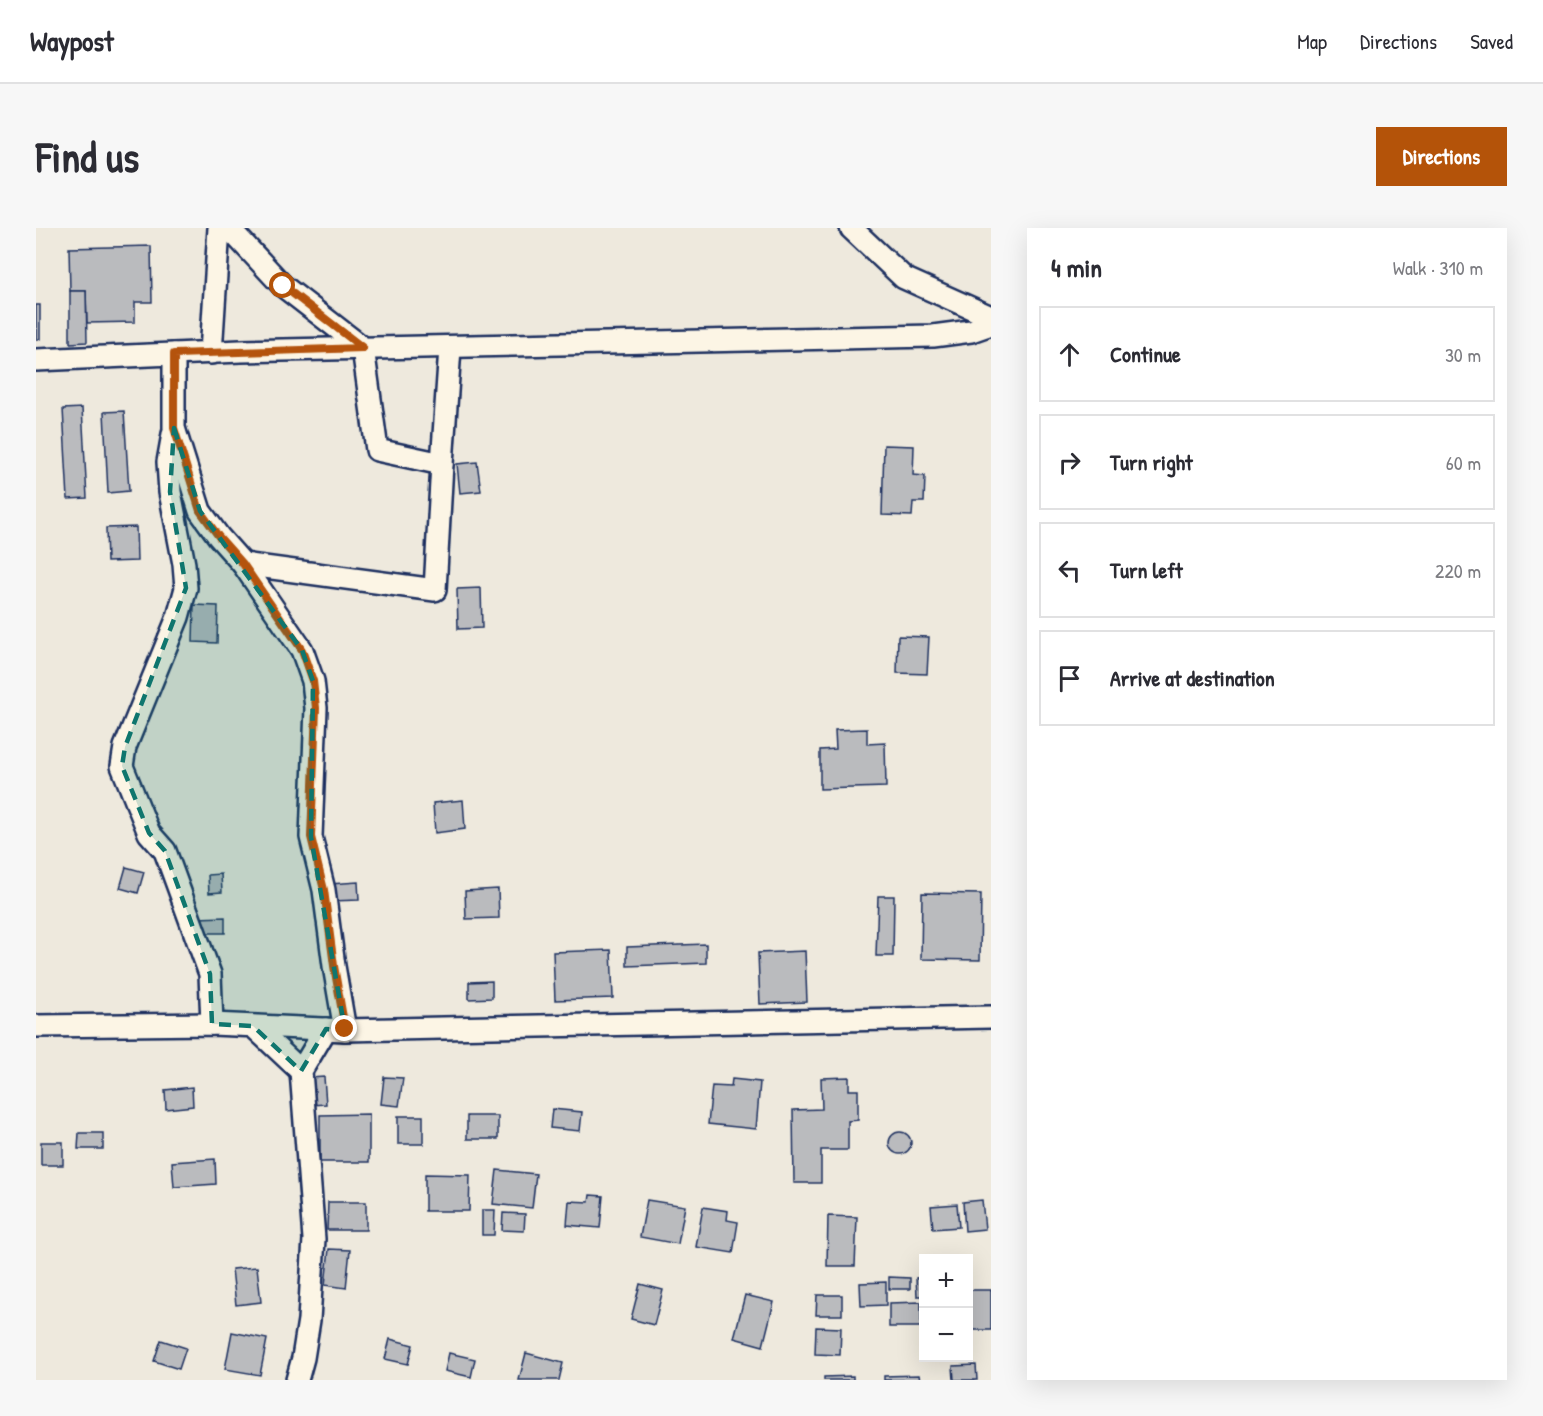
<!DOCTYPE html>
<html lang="en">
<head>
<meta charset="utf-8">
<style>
  body { margin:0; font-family:"Patrick Hand",sans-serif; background:#f7f7f7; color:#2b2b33 }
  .controls { position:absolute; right:18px; bottom:18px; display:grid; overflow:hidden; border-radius:0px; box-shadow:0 6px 24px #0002 }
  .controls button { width:54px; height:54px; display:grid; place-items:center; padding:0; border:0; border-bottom:2px solid #e1e1e2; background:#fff; color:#2b2b33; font:30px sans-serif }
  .stop { position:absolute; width:18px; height:18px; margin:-14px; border:4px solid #b45309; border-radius:50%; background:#fff }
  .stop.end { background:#b45309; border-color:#fff; box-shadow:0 2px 6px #0008 }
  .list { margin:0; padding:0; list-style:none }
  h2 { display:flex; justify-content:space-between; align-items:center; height:78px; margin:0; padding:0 24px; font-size:26px }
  h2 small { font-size:20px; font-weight:400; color:#7c7c81 }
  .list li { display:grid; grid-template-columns:39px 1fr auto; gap:18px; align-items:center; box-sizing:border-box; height:96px; margin:0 12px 12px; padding:0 12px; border:2px solid #e1e1e2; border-radius:0px }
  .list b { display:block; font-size:22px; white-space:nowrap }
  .list em { font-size:20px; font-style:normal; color:#7c7c81 }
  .icon { flex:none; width:33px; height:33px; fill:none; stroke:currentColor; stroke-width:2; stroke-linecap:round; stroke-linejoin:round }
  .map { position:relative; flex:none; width:955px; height:1152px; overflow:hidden; border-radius:0px }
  header { display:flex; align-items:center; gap:36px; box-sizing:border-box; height:84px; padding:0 30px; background:#fff; border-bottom:2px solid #e1e1e2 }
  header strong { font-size:28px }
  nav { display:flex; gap:33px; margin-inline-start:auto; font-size:21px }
  .intro { display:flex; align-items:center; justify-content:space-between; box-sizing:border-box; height:144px; padding:0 36px }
  h1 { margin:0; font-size:42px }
  .button { padding:15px 27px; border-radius:0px; background:#b45309; color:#fff; font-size:21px; font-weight:700 }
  main { display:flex; gap:36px; padding:0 36px }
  aside { flex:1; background:#fff; border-radius:0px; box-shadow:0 6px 24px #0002 }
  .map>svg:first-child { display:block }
  .building { fill:#babbbe; stroke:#1b2f5e; stroke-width:1.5 }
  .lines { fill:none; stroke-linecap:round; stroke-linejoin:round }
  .minor-casing { stroke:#1b2f5e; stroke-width:26 }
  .minor { stroke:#fcf5e5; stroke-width:21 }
  .route { stroke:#b45309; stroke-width:8 }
  .marked { fill:#0f766e; fill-opacity:0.2; stroke:#0f766e; stroke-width:4.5; stroke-dasharray:12 8; stroke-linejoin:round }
</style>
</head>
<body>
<header>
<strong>Waypost</strong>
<nav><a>Map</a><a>Directions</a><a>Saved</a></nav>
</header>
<div class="intro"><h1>Find us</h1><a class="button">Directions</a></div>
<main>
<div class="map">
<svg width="955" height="1152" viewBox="0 0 955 1152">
  <rect width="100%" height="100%" fill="#eee9dd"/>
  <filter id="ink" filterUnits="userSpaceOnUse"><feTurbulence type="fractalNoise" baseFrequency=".0167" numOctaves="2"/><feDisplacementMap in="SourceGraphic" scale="12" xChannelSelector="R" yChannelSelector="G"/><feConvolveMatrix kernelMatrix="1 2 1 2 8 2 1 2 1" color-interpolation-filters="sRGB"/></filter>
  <g filter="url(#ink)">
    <g class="building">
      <polygon points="115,18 116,74 99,74 99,94 51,95 50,63 34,63 33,20"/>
      <polygon points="34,63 50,63 51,114 34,115"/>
      <rect x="0" y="77" width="4" height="34"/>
      <polygon points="46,180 51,270 32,271 27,181"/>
      <polygon points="88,183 93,263 72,265 68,184"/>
      <polygon points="848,217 878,218 877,247 889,248 888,274 877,274 876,288 846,287"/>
      <polygon points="441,234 445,263 424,265 421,236"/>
      <polygon points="100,299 101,333 71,334 70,300"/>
      <polygon points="445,360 446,400 422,401 421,361"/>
      <polygon points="158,377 182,378 181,415 157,414"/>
      <polygon points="862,408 893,409 891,446 861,445"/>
      <polygon points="831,501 831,516 849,515 850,559 784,561 784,522 800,521 799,502"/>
      <polygon points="427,572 429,601 399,605 397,575"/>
      <polygon points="90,639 108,644 102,665 84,660"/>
      <polygon points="185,646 186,664 173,665 172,647"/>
      <polygon points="322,654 323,672 295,673 294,656"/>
      <polygon points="462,661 463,690 430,691 429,663"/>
      <polygon points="886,665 945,666 944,732 885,731"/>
      <polygon points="842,668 858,668 857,728 840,728"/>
      <polygon points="189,689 189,705 161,705 161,690"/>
      <polygon points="670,716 670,735 591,738 591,719"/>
      <polygon points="575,722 577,770 519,772 517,724"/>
      <polygon points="769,723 771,774 724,776 722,725"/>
      <polygon points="456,753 456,770 433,771 433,754"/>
      <polygon points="288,849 290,876 275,877 274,850"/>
      <polygon points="348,849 367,850 363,878 345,876"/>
      <polygon points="813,849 813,862 822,862 822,892 812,893 812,922 785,922 785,955 758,955 757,882 786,881 785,850"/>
      <polygon points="696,851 724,854 720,901 672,896 676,858 695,859"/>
      <polygon points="156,859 157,878 130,881 129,862"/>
      <polygon points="516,881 546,884 544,903 514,900"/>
      <polygon points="333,886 333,934 284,934 284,887"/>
      <rect x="362" y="888" width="25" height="28"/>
      <rect x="431" y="888" width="31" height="23"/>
      <circle cx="864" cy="915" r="11"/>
      <polygon points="43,905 67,905 67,921 42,921"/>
      <rect x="5" y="914" width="22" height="23"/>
      <polygon points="179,931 180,956 138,959 136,934"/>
      <polygon points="461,942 500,946 496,980 457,976"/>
      <polygon points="389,946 434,947 433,983 389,983"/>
      <polygon points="554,967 567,968 564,1000 531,997 533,973 553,974"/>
      <polygon points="611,972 649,978 642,1016 604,1009"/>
      <polygon points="946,972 949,1001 929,1003 927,974"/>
      <polygon points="292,974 330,974 330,1002 291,1002"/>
      <polygon points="921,976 923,999 897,1001 895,978"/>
      <polygon points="667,979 692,983 691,992 702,994 697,1025 660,1019"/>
      <polygon points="446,982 459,982 458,1007 446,1007"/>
      <polygon points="467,985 489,986 488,1003 466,1002"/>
      <polygon points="792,988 821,989 819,1038 791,1038"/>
      <polygon points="293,1021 314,1022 310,1060 289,1057"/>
      <polygon points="221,1039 225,1074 200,1077 196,1041"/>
      <polygon points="853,1049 874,1050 874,1061 853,1061"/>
      <polygon points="888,1049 888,1068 881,1068 880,1050"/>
      <polygon points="850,1054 850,1077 825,1078 824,1055"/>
      <polygon points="604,1056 627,1062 618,1097 595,1091"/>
      <rect x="933" y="1062" width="22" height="40"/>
      <polygon points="709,1067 738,1074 727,1118 698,1110"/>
      <polygon points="781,1067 806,1067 806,1087 780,1087"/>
      <polygon points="885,1074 885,1099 853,1099 853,1075"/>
      <polygon points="780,1099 805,1100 804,1127 779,1126"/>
      <polygon points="196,1104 231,1111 224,1147 189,1141"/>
      <polygon points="354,1111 377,1117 372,1136 349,1131"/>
      <polygon points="125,1112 150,1120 143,1141 118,1133"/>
      <polygon points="413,1125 439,1131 435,1149 409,1143"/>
      <polygon points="490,1125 527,1135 523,1152 483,1152"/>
      <polygon points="940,1137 941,1152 918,1152 917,1138"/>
      <polygon points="883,1147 884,1152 848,1152 848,1148"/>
      <polygon points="817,1148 817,1152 788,1152 788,1149"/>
    </g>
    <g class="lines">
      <defs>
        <g id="minor">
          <polyline points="193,0 247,58 327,120 341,222 406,236 414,120"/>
          <polyline points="815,0 868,50 955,89"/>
          <polyline points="175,125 183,0"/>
          <polyline points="138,126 138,200 164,283 183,309 207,336 266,422 277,453 280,480 275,609 288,662 298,738 309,802"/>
          <polyline points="0,132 205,123 897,108 935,103 955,96"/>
          <polyline points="137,206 132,234 134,264 148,336 150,360 142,389 89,519 86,538 113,605 129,623 174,746 176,796"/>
          <polyline points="207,336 399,362 406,236"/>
          <polyline points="0,798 176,796 309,802 955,789"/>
          <polyline points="217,798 265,843"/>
          <polyline points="261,1152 267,1130 273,1092 278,1011 265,843 290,801"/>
        </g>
      </defs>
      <use href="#minor" class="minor-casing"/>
      <use href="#minor" class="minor"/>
    </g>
  </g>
  <g class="lines" filter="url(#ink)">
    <polyline class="route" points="247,58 327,120 138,126 138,200 164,283 183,309 207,336 266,422 277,453 280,480 275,609 288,662 298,738 309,801"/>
  </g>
  <path class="marked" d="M138 200 164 283 266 422 277 453 275 609 309 802 290 801 265 843 217 798 176 796 174 746 129 623 113 605 86 538 89 519 150 360 134 264Z"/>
</svg>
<div class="controls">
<button>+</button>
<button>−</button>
</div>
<div class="stop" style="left:247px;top:58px"></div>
<div class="stop end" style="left:309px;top:801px"></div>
</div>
<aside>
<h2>4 min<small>Walk · 310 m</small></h2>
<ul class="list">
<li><svg class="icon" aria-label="ahead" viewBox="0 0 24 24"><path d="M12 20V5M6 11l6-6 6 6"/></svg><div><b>Continue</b></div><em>30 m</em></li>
<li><svg class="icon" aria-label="right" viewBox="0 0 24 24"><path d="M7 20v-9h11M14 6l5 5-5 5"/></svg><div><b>Turn right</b></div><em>60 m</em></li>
<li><svg class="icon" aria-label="left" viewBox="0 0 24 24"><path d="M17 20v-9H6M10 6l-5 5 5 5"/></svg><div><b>Turn left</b></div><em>220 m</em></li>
<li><svg class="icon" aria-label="arrive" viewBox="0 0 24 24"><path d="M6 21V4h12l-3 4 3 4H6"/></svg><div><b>Arrive at destination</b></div></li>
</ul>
</aside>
</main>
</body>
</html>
